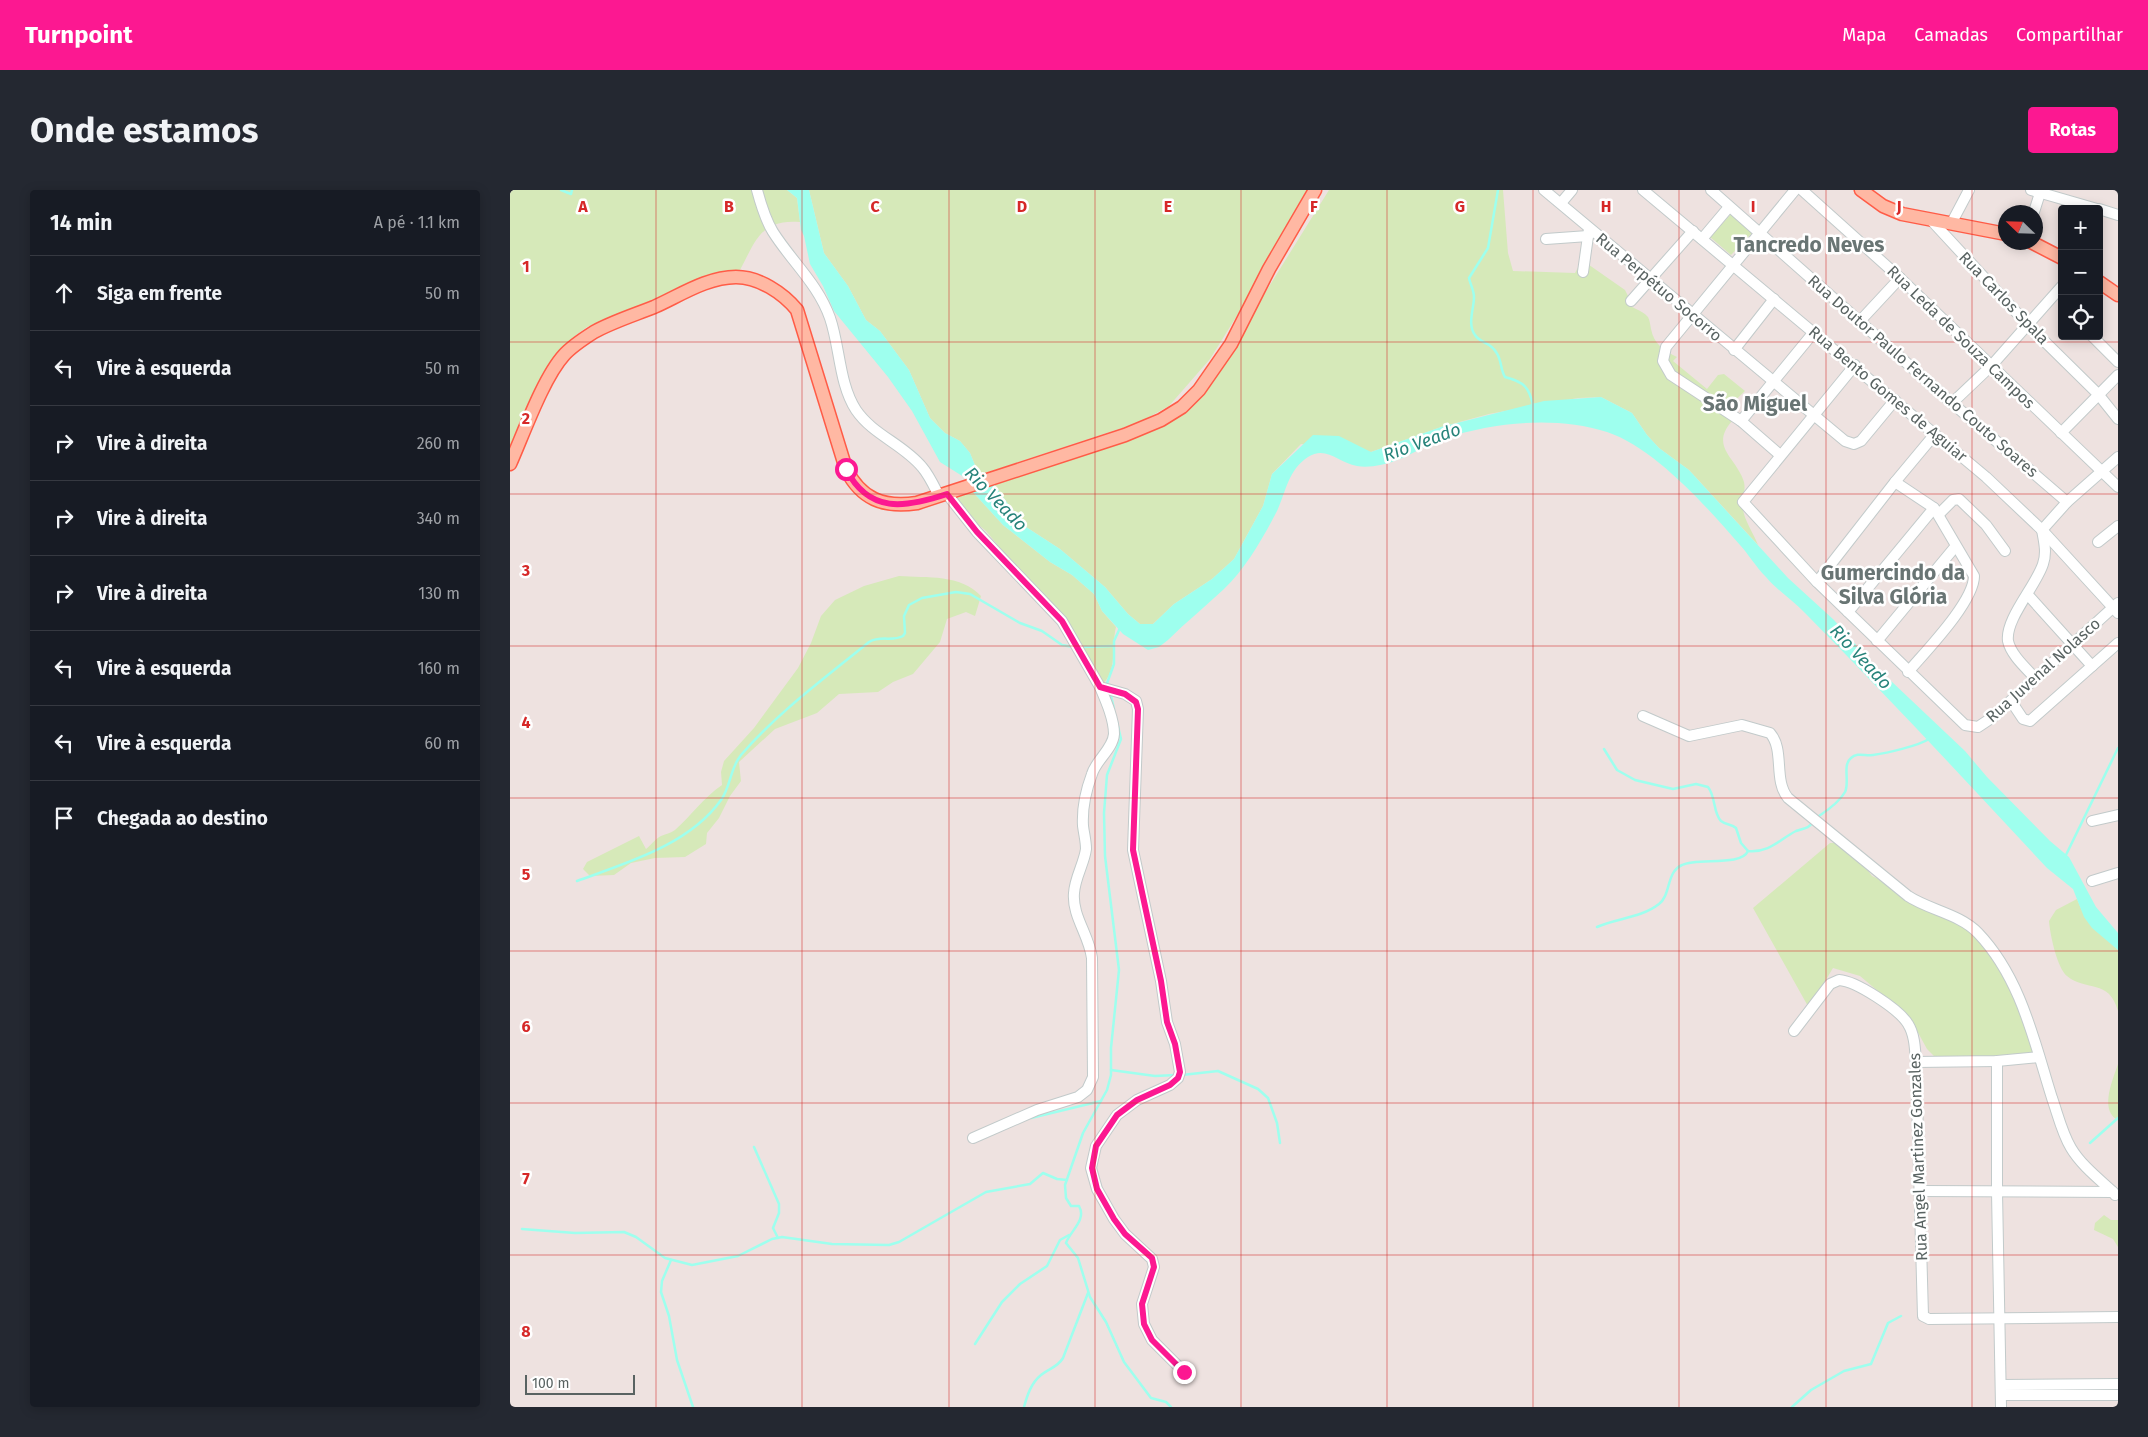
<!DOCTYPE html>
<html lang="pt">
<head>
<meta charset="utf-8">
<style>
  body { margin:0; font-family:"Fira Sans",sans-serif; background:#242831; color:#f1f3f6 }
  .controls { position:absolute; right:15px; top:15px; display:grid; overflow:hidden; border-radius:5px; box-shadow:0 2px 12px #0003 }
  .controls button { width:45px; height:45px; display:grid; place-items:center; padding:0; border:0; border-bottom:1px solid #363941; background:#171b24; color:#f1f3f6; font:25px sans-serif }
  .compass { position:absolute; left:1488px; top:15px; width:45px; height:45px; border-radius:50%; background:#171b24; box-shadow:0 2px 12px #0003; rotate:293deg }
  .scale { position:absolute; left:15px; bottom:12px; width:110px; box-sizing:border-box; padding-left:5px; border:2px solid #596362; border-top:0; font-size:14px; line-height:18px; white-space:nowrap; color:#596362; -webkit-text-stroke:4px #fff; paint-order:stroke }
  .stop { position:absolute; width:15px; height:15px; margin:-11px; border:4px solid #fc1891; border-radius:50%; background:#fff }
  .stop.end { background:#fc1891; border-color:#fff; box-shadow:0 1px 5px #0008 }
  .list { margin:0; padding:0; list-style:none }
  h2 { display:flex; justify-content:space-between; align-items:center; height:65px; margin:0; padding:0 20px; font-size:21px }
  h2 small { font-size:16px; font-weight:400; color:#9ea1a6 }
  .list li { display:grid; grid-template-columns:32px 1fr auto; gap:15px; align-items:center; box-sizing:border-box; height:75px; padding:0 20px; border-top:1px solid #363941 }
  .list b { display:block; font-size:19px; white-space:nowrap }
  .list em { font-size:16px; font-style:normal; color:#9ea1a6 }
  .icon { flex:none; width:28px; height:28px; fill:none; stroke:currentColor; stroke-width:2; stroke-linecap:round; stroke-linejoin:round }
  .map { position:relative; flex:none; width:1608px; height:1217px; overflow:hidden; border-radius:5px }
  header { display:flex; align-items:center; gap:30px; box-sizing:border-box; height:70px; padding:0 25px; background:#fc1891; color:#fff }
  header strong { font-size:24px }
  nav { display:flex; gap:28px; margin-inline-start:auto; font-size:18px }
  .intro { display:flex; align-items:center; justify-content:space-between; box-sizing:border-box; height:120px; padding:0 30px }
  h1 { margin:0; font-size:35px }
  .button { padding:12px 22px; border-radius:5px; background:#fc1891; color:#fff; font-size:18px; font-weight:700 }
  main { display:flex; gap:30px; padding:0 30px }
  aside { flex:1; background:#171b24; border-radius:5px; box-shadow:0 2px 12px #0003 }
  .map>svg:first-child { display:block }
  .green { fill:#d6e9b9 }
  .water { fill:#9effee }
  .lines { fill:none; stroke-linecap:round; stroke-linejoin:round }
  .stream { stroke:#9effee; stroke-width:2.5 }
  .minor-casing { stroke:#c2caca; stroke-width:12 }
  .major-casing { stroke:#ff5c47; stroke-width:15 }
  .minor { stroke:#fff; stroke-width:10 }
  .major { stroke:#ffb8a3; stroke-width:12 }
  .route { stroke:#fc1891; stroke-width:6 }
  .grid { fill:none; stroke:#d62828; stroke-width:1; stroke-opacity:0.55 }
  .labels { text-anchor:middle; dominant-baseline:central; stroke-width:5; stroke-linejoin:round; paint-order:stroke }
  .street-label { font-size:16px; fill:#596362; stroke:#fff }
  .water-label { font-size:18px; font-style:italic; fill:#26837a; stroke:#fff }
  .district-label { font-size:21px; font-weight:bold; fill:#697574; stroke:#fff }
  .grid-label { font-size:16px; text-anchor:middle; font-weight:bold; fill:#d62828; stroke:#fff; stroke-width:5; stroke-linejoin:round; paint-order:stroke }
</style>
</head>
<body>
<header>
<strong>Turnpoint</strong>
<nav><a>Mapa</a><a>Camadas</a><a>Compartilhar</a></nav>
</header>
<div class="intro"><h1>Onde estamos</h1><a class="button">Rotas</a></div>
<main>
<aside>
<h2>14 min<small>A pé · 1.1 km</small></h2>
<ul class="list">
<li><svg class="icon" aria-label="ahead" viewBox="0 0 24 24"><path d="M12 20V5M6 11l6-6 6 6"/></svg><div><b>Siga em frente</b></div><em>50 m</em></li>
<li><svg class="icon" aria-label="left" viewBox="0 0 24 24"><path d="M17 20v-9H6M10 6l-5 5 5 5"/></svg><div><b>Vire à esquerda</b></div><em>50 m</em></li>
<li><svg class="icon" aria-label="right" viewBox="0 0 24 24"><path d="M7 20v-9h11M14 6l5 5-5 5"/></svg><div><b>Vire à direita</b></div><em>260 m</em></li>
<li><svg class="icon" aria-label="right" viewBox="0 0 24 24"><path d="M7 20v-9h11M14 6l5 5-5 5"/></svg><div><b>Vire à direita</b></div><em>340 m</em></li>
<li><svg class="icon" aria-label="right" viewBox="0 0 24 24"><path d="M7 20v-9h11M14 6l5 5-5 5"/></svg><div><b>Vire à direita</b></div><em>130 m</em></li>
<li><svg class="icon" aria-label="left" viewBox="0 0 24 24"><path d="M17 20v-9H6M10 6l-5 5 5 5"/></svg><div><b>Vire à esquerda</b></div><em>160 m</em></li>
<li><svg class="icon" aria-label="left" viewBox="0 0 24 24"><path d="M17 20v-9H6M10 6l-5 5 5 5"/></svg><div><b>Vire à esquerda</b></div><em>60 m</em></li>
<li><svg class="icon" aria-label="arrive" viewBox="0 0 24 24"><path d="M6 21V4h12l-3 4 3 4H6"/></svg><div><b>Chegada ao destino</b></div></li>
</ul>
</aside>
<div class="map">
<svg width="1608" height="1217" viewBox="0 0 1608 1217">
  <rect width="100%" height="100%" fill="#eee2e0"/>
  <g class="green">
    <path d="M0 0H277L287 8 290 32C251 29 246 50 230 80L212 81 77 137C34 165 20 211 0 256Z"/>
    <polygon points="299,0 805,0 700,169 659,216 630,232 469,285 460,263 450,251 435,243 420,228 399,180 370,141 356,130 338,96 314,63"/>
    <path d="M819 0H993L998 63 1003 81 1065 83 1072 70 1115 100 1118 106 1115 111C1121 119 1131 119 1138 127 1140 131 1140 134 1141 139 1144 154 1153 160 1167 167L1163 171 1197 199 1208 185 1214 184 1235 201 1212 223 1222 231C1199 257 1227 268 1234 292 1236 301 1232 310 1233 319 1234 330 1244 344 1248 355L1179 280 1149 258 1137 245 1122 223 1091 207 1068 208 979 224 931 237 861 262 791 254 762 284 753 316 724 369 702 389 664 414 643 434H630L618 424 595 397 550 359 513 335 483 293 649 236 727 148Z"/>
    <polygon points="1221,24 1242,43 1221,65 1200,47"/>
    <path d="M461 300 493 335 540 372 562 385 584 404 592 421 606 437C601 457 608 480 592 495L567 467 547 428 506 377 476 341 436 308Z"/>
    <path d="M389 386C417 388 451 384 471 406L465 426 456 422 437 429 430 452 403 484 383 492 368 502 329 504 307 523 265 539 229 572 231 591 220 606 209 628 197 643 196 654 175 667 145 668 121 673 104 685 80 686 73 679 77 672 129 646 136 659C141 655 145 649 151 646 155 644 161 643 165 640 182 625 193 608 212 595L211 582 214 571 244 538 288 478 301 453 311 426 325 410 354 396Z"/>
    <polygon points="1320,653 1329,653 1345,664 1362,686 1450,728 1494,779 1534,869 1428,870 1417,859 1400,828 1350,786 1323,778 1299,818 1243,718"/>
    <path d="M1567 709C1578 737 1588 740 1608 760V821C1599 788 1576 802 1557 786 1547 778 1540 744 1539 731L1546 720Z"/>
    <path d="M1608 874V929H1606C1590 918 1603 889 1608 874Z"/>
    <polygon points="1594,1025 1601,1030 1608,1030 1608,1057 1603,1049 1584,1040 1585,1033"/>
  </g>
  <g class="water">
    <polygon points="277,0 299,0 314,63 338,96 356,130 370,141 399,180 420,228 435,243 450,251 460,263 469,285 457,289 430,272 402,221 378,187 324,121 313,96 300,74 294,46 291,40 287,8"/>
    <path d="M1091 207 1122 223 1137 245 1149 258 1179 280 1278 388 1324 430 1362 473 1455 561 1477 587 1540 651 1559 667 1586 717 1608 743V760L1582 738 1574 727 1563 699 1537 678C1457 592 1377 506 1295 423 1282 410 1267 400 1256 387 1246 377 1239 365 1230 355 1197 317 1145 258 1097 242 1046 226 986 232 935 248 918 253 904 264 887 270 875 275 859 278 847 276 829 273 816 255 798 267 778 280 776 302 767 321 753 348 736 378 714 399 696 416 676 432 658 450L649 457 638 460 613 444 592 421 584 404 562 385 540 372 493 335 461 300 483 293 513 335 550 359 595 397 618 424 630 434H643L664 414 702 389 724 369 753 316 762 284 803 245 829 246 861 262 931 237 1034 211Z"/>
  </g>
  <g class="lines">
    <g class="stream">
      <polyline points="51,0 61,4 62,0"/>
      <path d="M988 0 978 58 959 88C960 94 964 100 964 107 964 119 957 134 965 145 970 153 980 152 986 162 992 170 990 179 995 187 1014 192 1019 197 1023 215"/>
      <polyline points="571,457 603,456"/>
      <polyline points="596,496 604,474 604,451 610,438"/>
      <polyline points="601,506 604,519"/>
      <path d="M607 532 611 549 597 585 594 623 595 666 609 780 601 858V885L597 900 573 943 555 995 556 1008 561 1016H569C577 1030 560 1041 556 1053L568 1068 580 1107 596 1132 614 1172 641 1208 656 1212 661 1217"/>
      <path d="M1094 559 1107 580 1125 590 1163 599 1186 594 1198 597C1206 607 1203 623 1211 631 1216 635 1222 634 1226 638L1231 653 1238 661C1260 663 1270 649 1286 641 1294 638 1298 639 1303 632"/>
      <path d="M1309 626C1318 620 1330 611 1335 602 1340 592 1332 575 1341 568 1347 562 1355 566 1363 565 1377 563 1408 556 1419 549"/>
      <polyline points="1555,667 1608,558"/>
      <path d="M67 691C116 673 179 655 211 610 221 596 220 578 231 565 268 522 315 488 359 452 371 445 382 452 393 446L395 443 394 426 399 415 412 408 446 402 460 404 510 433 532 441 552 455 563 457"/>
      <path d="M1087 737C1107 728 1131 728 1149 714 1161 705 1156 682 1172 675 1187 667 1231 677 1238 661"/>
      <polyline points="601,880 645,886 666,885"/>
      <polyline points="672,885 708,881 748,899 758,908 767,933 770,953"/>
      <polyline points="521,928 591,911"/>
      <polyline points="1580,953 1608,928"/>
      <polyline points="244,957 269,1014 269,1023 263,1038 268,1048"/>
      <polyline points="12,1039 65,1043 114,1042 126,1047 155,1068 182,1075 228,1066 262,1049 272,1047 322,1054 379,1055 389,1052 476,1002 520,994 533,983 547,989 557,990"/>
      <polyline points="161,1070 152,1091 151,1102 159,1126 167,1170 183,1217"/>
      <polyline points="465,1154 492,1112 510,1094 537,1076 550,1050 559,1045"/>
      <path d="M514 1217C517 1206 521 1193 531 1185 539 1178 547 1178 553 1168L578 1103"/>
      <polyline points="1282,1217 1301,1200 1334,1181 1361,1174 1378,1133 1391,1126"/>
    </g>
    <defs>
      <g id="minor">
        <path d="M247 0C251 15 255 29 263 42 282 72 308 94 320 128 330 157 329 194 346 220 363 245 393 254 412 277 419 285 424 296 429 306"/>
        <polyline points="1034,0 1335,251 1344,254 1351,251 1385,210"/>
        <polyline points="1133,0 1476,287 1532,340 1608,423"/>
        <polyline points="1201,0 1442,213 1557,312"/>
        <polyline points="1292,0 1390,88 1608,297"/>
        <polyline points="1521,0 1587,19"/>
        <polyline points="1051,13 1062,0"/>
        <polyline points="1589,19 1608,25"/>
        <polyline points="1524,22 1530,3"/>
        <polyline points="1421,30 1519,136 1588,204 1608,229"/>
        <polyline points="1441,34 1459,0"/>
        <polyline points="1036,49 1078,46"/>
        <polyline points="1192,49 1219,17"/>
        <polyline points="1073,82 1079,39"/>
        <polyline points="1121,111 1183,41"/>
        <polyline points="1350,131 1390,88"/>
        <polyline points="1582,146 1608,172"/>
        <polyline points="1224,160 1264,109"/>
        <polyline points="1345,175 1233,312 1307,392 1455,535 1468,537 1483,527 1608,413"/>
        <polyline points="1442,213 1482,175 1552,96"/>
        <polyline points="1231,231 1304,142"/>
        <polyline points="1551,243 1608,185"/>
        <polyline points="1270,265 1231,231 1161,185 1153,171 1156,157 1285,0"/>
        <path d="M1385 292 1424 318 1464 386C1464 412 1415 462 1398 482"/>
        <polyline points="437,304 467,342 552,431 590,497 615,504 626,511 628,519 623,660 651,791 657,832 665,854 670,882 668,888 660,895 627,910 607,925 586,956 581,978 587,999 604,1029 615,1044 642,1069 644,1077 632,1114 634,1134 642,1150 674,1182"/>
        <polyline points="1429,324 1443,310 1449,309 1476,335 1495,361"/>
        <polyline points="1588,352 1608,336"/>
        <polyline points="1307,392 1385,292 1425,244"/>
        <polyline points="1518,405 1582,476"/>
        <polyline points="1338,422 1424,318"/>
        <polyline points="1367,451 1445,357"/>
        <path d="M1525 488C1516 478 1501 465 1498 451 1495 429 1526 396 1533 374 1537 363 1534 351 1532 340L1557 312 1608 267"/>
        <polyline points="1501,511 1513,529 1520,531 1608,453"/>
        <path d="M1133 526 1179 546 1232 535 1260 543C1275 560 1263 590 1278 608L1398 706C1419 720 1450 724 1468 743 1511 788 1524 851 1542 908 1548 925 1552 943 1561 958 1571 975 1589 989 1603 1002"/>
        <polyline points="1582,631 1608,625"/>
        <polyline points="1582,691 1608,683"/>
        <path d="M1284 841 1320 794 1329 790C1346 791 1389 819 1398 834 1405 845 1405 860 1406 872L1413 1126 1419 1129 1608 1127"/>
        <polyline points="1487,871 1487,1002 1491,1217"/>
        <polyline points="1406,872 1487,871 1529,867"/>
        <path d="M463 948 527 920 568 907 577 900 583 887 582 768C579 745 562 726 564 703 565 687 574 674 576 659 576 651 574 644 573 636 572 619 576 600 582 584 586 570 603 559 604 544 604 529 596 511 590 497"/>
        <polyline points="1410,1001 1603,1002 1605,1005"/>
        <polyline points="1491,1195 1608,1194"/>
        <polyline points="1491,1205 1608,1205"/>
      </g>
      <g id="major">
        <polyline points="1351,0 1373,16 1392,24 1496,44"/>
        <polyline points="1521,52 1552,68"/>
        <polyline points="1589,92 1608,105"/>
        <path d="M0 274C13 245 33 188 54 165 62 156 73 149 84 142 102 132 124 125 144 117 169 106 197 87 226 87 249 87 273 103 287 120L336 279C351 309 373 318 407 313L615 245 651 230 672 217 689 200 721 154 759 79 805 0"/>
      </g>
    </defs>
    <use href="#minor" class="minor-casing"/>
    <use href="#major" class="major-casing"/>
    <use href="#minor" class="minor"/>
    <use href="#major" class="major"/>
  </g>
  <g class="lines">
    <path class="route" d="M336 279C359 324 395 318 437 304L467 342 552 431 590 497 615 504 626 512 628 519 623 660 651 791 657 832 665 854 670 882 668 888 660 895 627 910 607 925 586 956 582 978 587 999 604 1029 615 1044 642 1068 644 1077 632 1114 634 1134 642 1150 674 1182"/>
  </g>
  <path class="grid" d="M146 0V1217M292 0V1217M439 0V1217M585 0V1217M731 0V1217M877 0V1217M1023 0V1217M1169 0V1217M1316 0V1217M1462 0V1217M0 152H1608M0 304H1608M0 456H1608M0 608H1608M0 761H1608M0 913H1608M0 1065H1608"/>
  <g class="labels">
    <g class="street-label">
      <text transform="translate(1149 97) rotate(40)">Rua Perpétuo Socorro</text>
      <text transform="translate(1494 108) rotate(46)">Rua Carlos Spala</text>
      <text transform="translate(1451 147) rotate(44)">Rua Leda de Souza Campos</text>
      <text transform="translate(1413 186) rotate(41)">Rua Doutor Paulo Fernando Couto Soares</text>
      <text transform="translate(1378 204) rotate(40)">Rua Bento Gomes de Aguiar</text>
      <text transform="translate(1533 480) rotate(-42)">Rua Juvenal Nolasco</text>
      <text transform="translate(1408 967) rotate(-92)">Rua Angel Martinez Gonzales</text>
    </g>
    <g class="water-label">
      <text transform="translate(912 252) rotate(-20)">Rio Veado</text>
      <text transform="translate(486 309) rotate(46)">Rio Veado</text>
      <text transform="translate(1351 467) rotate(47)">Rio Veado</text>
    </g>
    <g class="district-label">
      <text x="1299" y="55">Tancredo Neves</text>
      <text x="1245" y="214">São Miguel</text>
      <text x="1383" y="383">Gumercindo da<tspan x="1383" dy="24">Silva Glória</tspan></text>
    </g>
  </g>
  <g class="grid-label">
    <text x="73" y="22">A</text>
    <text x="219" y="22">B</text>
    <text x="365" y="22">C</text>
    <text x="512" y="22">D</text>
    <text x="658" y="22">E</text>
    <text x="804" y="22">F</text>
    <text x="950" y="22">G</text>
    <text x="1096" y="22">H</text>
    <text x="1243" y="22">I</text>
    <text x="1389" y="22">J</text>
    <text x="16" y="82">1</text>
    <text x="16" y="234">2</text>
    <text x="16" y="386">3</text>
    <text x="16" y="538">4</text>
    <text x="16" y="690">5</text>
    <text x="16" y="842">6</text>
    <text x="16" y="994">7</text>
    <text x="16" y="1147">8</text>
  </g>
</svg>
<div class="controls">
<button>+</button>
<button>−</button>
<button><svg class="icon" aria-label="locate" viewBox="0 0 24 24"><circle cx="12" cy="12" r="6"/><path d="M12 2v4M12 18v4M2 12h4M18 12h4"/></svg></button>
</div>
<svg class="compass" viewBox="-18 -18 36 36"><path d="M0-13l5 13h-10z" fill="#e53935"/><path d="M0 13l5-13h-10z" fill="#9ea1a6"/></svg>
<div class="scale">100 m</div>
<div class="stop" style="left:336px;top:279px"></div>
<div class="stop end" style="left:674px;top:1182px"></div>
</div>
</main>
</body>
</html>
